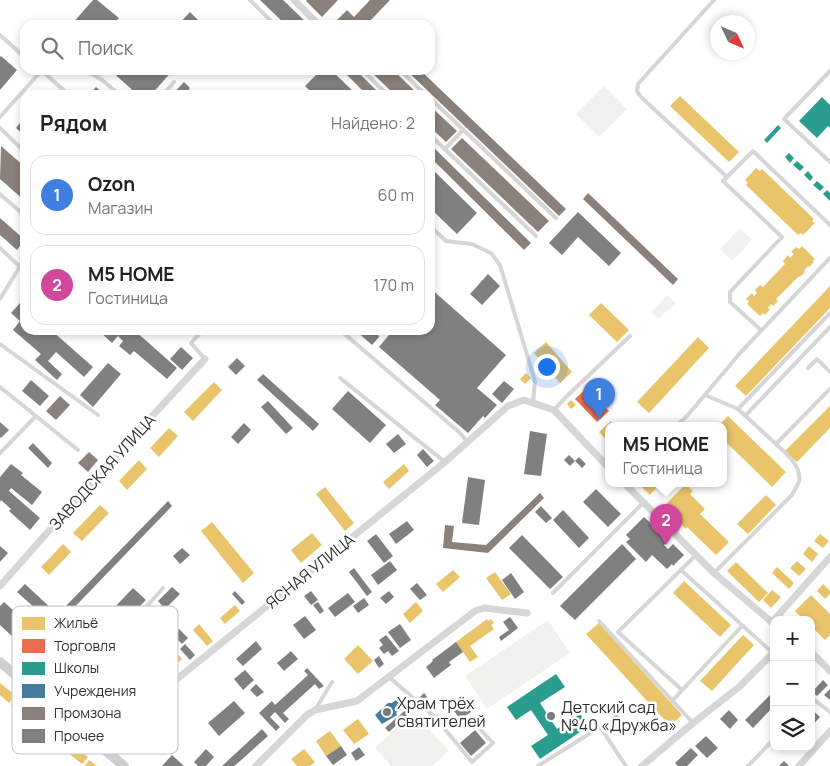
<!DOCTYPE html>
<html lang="ru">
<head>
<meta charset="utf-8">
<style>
  body { margin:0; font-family:Manrope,sans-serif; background:#f2f2f2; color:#222 }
  .controls { position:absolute; right:15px; bottom:15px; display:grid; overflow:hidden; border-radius:10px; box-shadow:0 2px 8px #0003 }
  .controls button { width:45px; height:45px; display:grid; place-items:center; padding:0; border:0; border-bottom:1px solid #e0e0e0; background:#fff; color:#222; font:25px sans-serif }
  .compass { position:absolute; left:710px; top:15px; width:45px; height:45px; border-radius:50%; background:#fff; box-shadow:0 2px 8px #0003; rotate:134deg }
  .you { position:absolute; left:546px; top:366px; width:18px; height:18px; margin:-12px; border:4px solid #fff; border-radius:50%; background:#1a73e8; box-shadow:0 0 0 8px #1a73e833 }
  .badge { display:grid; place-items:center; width:32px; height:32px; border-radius:50%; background:#7a7a7a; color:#fff; font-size:16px; font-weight:700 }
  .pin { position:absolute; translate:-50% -41px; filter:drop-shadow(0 1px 2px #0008) }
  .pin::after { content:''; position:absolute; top:26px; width:18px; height:15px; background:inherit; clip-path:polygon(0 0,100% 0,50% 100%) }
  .popup { position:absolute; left:605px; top:422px; width:122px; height:65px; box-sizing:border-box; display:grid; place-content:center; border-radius:10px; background:#fff; filter:drop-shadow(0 1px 4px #0005); font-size:16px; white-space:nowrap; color:#767676 }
  .popup b { font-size:19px; color:#222 }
  .popup::after { content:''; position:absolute; left:50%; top:100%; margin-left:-10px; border:10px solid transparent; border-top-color:#fff }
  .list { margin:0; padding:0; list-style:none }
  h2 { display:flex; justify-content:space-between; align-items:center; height:65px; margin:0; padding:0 20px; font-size:21px }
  h2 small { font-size:16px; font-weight:400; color:#767676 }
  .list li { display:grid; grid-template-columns:32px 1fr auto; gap:15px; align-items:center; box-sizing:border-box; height:80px; margin:0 10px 10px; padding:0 10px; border:1px solid #e0e0e0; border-radius:15px }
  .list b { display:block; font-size:19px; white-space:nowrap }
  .list p { margin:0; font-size:16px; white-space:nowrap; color:#767676 }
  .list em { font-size:16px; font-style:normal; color:#767676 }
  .icon { flex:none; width:28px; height:28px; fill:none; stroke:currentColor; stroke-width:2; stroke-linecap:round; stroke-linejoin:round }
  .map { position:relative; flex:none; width:830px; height:766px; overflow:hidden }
  .search { position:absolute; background:#fff; box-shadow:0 2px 8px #0003; left:20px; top:20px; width:415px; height:55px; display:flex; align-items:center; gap:12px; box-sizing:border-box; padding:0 18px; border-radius:15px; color:#767676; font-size:19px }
  .panel { position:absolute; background:#fff; box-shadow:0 2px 8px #0003; left:20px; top:90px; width:415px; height:245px; border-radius:15px }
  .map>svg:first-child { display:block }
  .green { fill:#f0f3ed }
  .homes { fill:#e9c46a }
  .shops { fill:#e76f51 }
  .schools { fill:#2a9d8f }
  .public { fill:#457b9d }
  .industry { fill:#8a817c }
  .building { fill:#808080 }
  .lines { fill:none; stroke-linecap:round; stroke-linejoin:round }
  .lane { stroke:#d6d6d6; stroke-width:4 }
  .street { stroke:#d6d6d6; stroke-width:7 }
  .secondary { stroke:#cfcfcf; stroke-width:10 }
  .poi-dot { fill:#7a7a7a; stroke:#fff; stroke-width:2 }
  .labels { text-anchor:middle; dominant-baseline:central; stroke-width:5; stroke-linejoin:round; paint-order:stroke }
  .street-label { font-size:16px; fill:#323232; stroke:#fff }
  .poi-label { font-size:16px; fill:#323232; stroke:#fff; text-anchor:start }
  .key { fill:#fff; stroke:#c2c2c2; stroke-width:1 }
  .key-label { font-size:14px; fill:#323232 }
</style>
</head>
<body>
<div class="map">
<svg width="830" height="766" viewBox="0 0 830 766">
  <rect width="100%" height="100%" fill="#fff"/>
  <g class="green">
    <polygon points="604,86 627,109 599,137 576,114"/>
    <polygon points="740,228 752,240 732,261 720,249"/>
    <polygon points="667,295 676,303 658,319 651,312"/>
    <polygon points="548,620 570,653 487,709 465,676"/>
    <polygon points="413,712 449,751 432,766 391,766 375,748"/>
  </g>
  <g class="homes">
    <polygon points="680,96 739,152 729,162 670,106"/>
    <polygon points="756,168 760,171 762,169 814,219 812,221 815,223 803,235 801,233 798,235 746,185 748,183 745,180"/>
    <polygon points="802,246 815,259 813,261 814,262 809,267 808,266 804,271 805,272 800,277 799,276 776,299 778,301 773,306 771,304 768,308 770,309 765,315 763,313 760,316 747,304 749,301 746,299 752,293 754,296 757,293 755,290 760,285 763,287 785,264 783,261 788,255 790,258 794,254 791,252 796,247 799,249"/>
    <polygon points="830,286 830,308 746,396 735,386"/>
    <polygon points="601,303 629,330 617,342 589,315"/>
    <polygon points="698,337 709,348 649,413 637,402"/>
    <polygon points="546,342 572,372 560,383 534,353"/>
    <polygon points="526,373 531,378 525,384 520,379"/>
    <polygon points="214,382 222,390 193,421 184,412"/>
    <polygon points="571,400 576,405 571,409 567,404"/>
    <polygon points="830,406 830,428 797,462 785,451"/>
    <polygon points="728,416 786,472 772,487 724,440 724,426 718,426"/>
    <polygon points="611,421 616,426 608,426 608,442 599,432"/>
    <polygon points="169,428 178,436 159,457 150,448"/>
    <polygon points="139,460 147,469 127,490 119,481"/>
    <polygon points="404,464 409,471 389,489 383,482"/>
    <polygon points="639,484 651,484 656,488 650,495"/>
    <polygon points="686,484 693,491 690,494 705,509 700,514 729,542 716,555 687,527 686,529 663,507"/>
    <polygon points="325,487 354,523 345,531 316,494"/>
    <polygon points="766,495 776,505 748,534 737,524"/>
    <polygon points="100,505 109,513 82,541 73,533"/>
    <polygon points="212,522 254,573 243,583 201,531"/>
    <polygon points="312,533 322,545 301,563 291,550"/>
    <polygon points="820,534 829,541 823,548 814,541"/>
    <polygon points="63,544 71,552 49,575 41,567"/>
    <polygon points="809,546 818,554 812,562 803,554"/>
    <polygon points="797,561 806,569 799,576 790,568"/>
    <polygon points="736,562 768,593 759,602 727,571"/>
    <polygon points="777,567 794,583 789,589 772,573"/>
    <polygon points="453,570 460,577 443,592 436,584"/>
    <polygon points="495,572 511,594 502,600 486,578"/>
    <polygon points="684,581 731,625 720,637 673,593"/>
    <polygon points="823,584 830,591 830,594 825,599 817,591"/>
    <polygon points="772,590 781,597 771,608 763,600"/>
    <polygon points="811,595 830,614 830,635 825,640 811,626 811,620 804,620 795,611"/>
    <polygon points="416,602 423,611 410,623 403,614"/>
    <polygon points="235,605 240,611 225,624 220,618"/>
    <polygon points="487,619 488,621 491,619 494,623 491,625 494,629 470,646 478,657 470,662 456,642"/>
    <polygon points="599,623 682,715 670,726 586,634"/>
    <polygon points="199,624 213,641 207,646 193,630"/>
    <polygon points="743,635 754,645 712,691 700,681"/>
    <polygon points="358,645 373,661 358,674 344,659"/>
    <polygon points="176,652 182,659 164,676 152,663 161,654 167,660"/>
    <polygon points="0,683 15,695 9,703 0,695"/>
    <polygon points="17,698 32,710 26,718 11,705"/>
    <polygon points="36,716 52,728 46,735 30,723"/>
    <polygon points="358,719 369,734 354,744 343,730"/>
    <polygon points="55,730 70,742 64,749 49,737"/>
    <polygon points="330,731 341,746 326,756 316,741"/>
    <polygon points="73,745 88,757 82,764 67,752"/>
    <polygon points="304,749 315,762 310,766 297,766 291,759"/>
    <polygon points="89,760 97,766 85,766"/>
  </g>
  <polygon class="shops" points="587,388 609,411 597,422 575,399"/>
  <g class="schools">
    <polygon points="822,97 830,105 830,128 828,126 817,138 799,121"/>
    <polygon points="778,125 781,128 767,143 764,140"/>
    <polygon points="789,153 794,158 790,163 785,157"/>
    <polygon points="797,161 804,167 800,171 793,165"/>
    <polygon points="808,171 813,177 810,181 804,175"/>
    <polygon points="817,181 824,187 820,191 813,185"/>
    <polygon points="827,190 830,193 830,201 823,194"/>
    <polygon points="556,674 565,687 540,703 557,729 580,714 589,726 540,759 531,746 548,735 531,710 516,720 507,707"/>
    <polygon points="617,714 626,728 620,731 612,718"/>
  </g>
  <polygon class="public" points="396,700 402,707 397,710 398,711 396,713 397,715 382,724 375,715 388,703 392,703"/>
  <g class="industry">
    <polygon points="307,0 338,0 322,17 306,1"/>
    <polygon points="370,0 390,0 369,22 373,25 332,25 347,10 354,17"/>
    <polygon points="342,70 356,70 381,95 367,95"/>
    <polygon points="369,70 393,70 419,95 395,95"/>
    <polygon points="406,70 420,70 566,209 559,216"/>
    <polygon points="430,106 457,131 446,142 430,127"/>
    <polygon points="462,138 549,221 538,232 451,149"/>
    <polygon points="430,144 531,243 524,250 430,157"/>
    <polygon points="1,146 25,167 25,201 0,179"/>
    <polygon points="588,193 678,279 673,285 583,199"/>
    <polygon points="0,218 25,240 17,250 0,235"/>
    <polygon points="98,330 123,330 112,343"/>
    <polygon points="60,396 70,405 56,420 46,411"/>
    <polygon points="0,422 9,430 1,438 0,437"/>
    <polygon points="89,452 98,460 88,472 78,463"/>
    <polygon points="540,493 544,498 488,553 443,548 445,525 454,526 452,542 486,545"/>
  </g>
  <g class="building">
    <polygon points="93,0 97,0 119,18 113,25 71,25"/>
    <polygon points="260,0 283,0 309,25 286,25"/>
    <polygon points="190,12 203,25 178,25"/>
    <polygon points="218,20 224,25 213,25"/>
    <polygon points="1,56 17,70 0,90 0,57"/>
    <polygon points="110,70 173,70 151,95 138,95"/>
    <polygon points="321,70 331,70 357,95 314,95 305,86"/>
    <polygon points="184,82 190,88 184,95 172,95"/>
    <polygon points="96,87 105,95 89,95"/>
    <polygon points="25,117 25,136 16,128"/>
    <polygon points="430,167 477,213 457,234 430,208"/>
    <polygon points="578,212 621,253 609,266 578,237 562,255 549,243"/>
    <polygon points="488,274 500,286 482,305 470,294"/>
    <polygon points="430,288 506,355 477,388 497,405 485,418 483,416 468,433 435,405 440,400 379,347 393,330 430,330"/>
    <polygon points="20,303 25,307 25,330 51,330 93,367 84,377 56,352 48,361 62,374 57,380 35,360 41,354 13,330 20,321 11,313"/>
    <polygon points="123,330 134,330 177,368 167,379 134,351 130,355 119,346 123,341 118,336"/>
    <polygon points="355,330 377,330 379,337 372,345"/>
    <polygon points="181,347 193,358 182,370 170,359"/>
    <polygon points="237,358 245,366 236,375 228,367"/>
    <polygon points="108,363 121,374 93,407 80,395"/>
    <polygon points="263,374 319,424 313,431 257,380"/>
    <polygon points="31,380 49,396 40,406 22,391"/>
    <polygon points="504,381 514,389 502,403 492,394"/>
    <polygon points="348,391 386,425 370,443 332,409"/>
    <polygon points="268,401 293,428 286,434 261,407"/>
    <polygon points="244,423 251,430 238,444 231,437"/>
    <polygon points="530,431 547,434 541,476 524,474"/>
    <polygon points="398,434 406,444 394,453 386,444"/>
    <polygon points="33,443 52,463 48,468 28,448"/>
    <polygon points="423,449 434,461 427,467 417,455"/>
    <polygon points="569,455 575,461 570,466 564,460"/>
    <polygon points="579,457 586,464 582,468 575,461"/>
    <polygon points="11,464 23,473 21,475 42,492 32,505 11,488 9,491 40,518 30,530 9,511 11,509 1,500 0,502 0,477"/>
    <polygon points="468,477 485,480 479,525 462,523"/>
    <polygon points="596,489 621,514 608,527 583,502"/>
    <polygon points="168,501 172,506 66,616 61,611"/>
    <polygon points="541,506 552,518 546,523 535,512"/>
    <polygon points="563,510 589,538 579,548 553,520"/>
    <polygon points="644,517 657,529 658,528 670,539 664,545 668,549 673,544 684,555 673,566 672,564 667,569 652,555 646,562 626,542 630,539 626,535"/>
    <polygon points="407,521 414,530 396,544 389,534"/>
    <polygon points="376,534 393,556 384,563 367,541"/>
    <polygon points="522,535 563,577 550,589 509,548"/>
    <polygon points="622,544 636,559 575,620 560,606"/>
    <polygon points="0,546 8,553 0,562"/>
    <polygon points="182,548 190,555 180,564 173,556"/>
    <polygon points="390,561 397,570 378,585 371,575"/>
    <polygon points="354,568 372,592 367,596 349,572"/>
    <polygon points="511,573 524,592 515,599 502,580"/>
    <polygon points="417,583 427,595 420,600 410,589"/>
    <polygon points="25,584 52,609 45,617 17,592"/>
    <polygon points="172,587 180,594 165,609 158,601"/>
    <polygon points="133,588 146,600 104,643 92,631"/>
    <polygon points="235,591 245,602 242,605 232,594"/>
    <polygon points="311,591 318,600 311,605 304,596"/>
    <polygon points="389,591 394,597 386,604 380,598"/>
    <polygon points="348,593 355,602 335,617 328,608"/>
    <polygon points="364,598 369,605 358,613 353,606"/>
    <polygon points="4,602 54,647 40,662 0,625 0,606"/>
    <polygon points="318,602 324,611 320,614 313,605"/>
    <polygon points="305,616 316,630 304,639 293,625"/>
    <polygon points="510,617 518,628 501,641 499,637 509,630 503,622"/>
    <polygon points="400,624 411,640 400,648 388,632"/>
    <polygon points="179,629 188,638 182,644 173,635"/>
    <polygon points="386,635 399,651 392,656 388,651 384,654 379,648 383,645 379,640"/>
    <polygon points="256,641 262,649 243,666 236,659"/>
    <polygon points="456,642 463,652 449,662 451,665 434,678 426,667 433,661 432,660"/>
    <polygon points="185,644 195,655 190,660 180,649"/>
    <polygon points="291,651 298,659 284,671 277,663"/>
    <polygon points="379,656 384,664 379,668 374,660"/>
    <polygon points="149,662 163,681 158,685 143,666"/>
    <polygon points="307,668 324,686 319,689 315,684 283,713 289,719 285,723 275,712 270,717 280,727 276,731 259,713 272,701 275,705 308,675 304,671"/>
    <polygon points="245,670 254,680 243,690 234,679"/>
    <polygon points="823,680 828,685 817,696 812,692"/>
    <polygon points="256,684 264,692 257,697 250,690"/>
    <polygon points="830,689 830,700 824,695"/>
    <polygon points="774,691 774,706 753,728 745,720"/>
    <polygon points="424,693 428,698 422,704 418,699"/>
    <polygon points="234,701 245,713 219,736 208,723"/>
    <polygon points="466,704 471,712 460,719 454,711"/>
    <polygon points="410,706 413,710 389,732 385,728"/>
    <polygon points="811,709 820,717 811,727"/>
    <polygon points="729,710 738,720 730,729 720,719"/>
    <polygon points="162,717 170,726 141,751 133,741"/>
    <polygon points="262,729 268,736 239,762 234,766 222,766"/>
    <polygon points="475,730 486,743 471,756 460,743"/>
    <polygon points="706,736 718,748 707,758 695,746"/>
    <polygon points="341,746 347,755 333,765 326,756"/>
    <polygon points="359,747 365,755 356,761 351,753"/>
    <polygon points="691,748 698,755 687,766 678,766 675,763"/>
    <polygon points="206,749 214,757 206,766 198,766 194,762"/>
    <polygon points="172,755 184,766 162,766"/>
    <polygon points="784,761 789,766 779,766"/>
  </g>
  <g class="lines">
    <g class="lane">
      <polyline points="250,0 275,25"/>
      <polyline points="714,0 638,84 637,91 641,97 727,177"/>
      <polyline points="0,35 21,54"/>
      <polyline points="25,53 21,54 25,57"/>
      <polyline points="41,70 69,95"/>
      <polyline points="86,70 102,80 120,95"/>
      <polyline points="362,70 388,95"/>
      <polyline points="400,70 426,95"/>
      <polyline points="830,71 784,119 830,162"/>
      <polyline points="163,95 174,82"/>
      <polyline points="430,98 556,218"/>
      <polyline points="0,117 42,70"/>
      <polyline points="0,128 25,152"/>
      <polyline points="430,135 536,236"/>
      <polyline points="445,149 463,130"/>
      <polyline points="0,194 25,216"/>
      <polyline points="430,226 446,241 472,244 491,253 500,265 535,381 533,402"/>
      <polyline points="0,248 19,266"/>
      <polyline points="0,299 25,258"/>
      <polyline points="203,330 191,343 205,359"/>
      <polyline points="340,330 459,432 467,441"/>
      <polyline points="761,330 730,302 730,292 782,237 723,181 753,151 830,225"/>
      <polyline points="0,344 98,415"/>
      <polyline points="808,368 817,359 830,372"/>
      <polyline points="340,378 445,462"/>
      <polyline points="0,387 78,450"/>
      <polyline points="705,395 738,409 776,444 830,389"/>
      <polyline points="738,409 830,313"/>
      <polyline points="554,410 566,397 630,336"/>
      <polyline points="746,415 830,327"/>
      <polyline points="676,426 687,416 741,352 830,258"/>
      <polyline points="0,453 36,416"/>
      <polyline points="681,570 773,653"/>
      <path d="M714 573 792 495C794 491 798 485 799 481 802 466 785 453 776 444"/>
      <polyline points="553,593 643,503"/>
      <polyline points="599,621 693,723"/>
      <polyline points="389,677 434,716 472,762 493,743 478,727 434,716"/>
      <polyline points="682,690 618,632 696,555"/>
      <polyline points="153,698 111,657 112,645 163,588"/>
      <polyline points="811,700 812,698 830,712"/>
      <polyline points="672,701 742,626"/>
      <polyline points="315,710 332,682"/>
      <polyline points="538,766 600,727 626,766"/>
      <polyline points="748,766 774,739"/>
    </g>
    <g class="street">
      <polyline points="294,0 319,25"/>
      <polyline points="625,484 714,573 774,624"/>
      <polyline points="0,586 117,454 205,359"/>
      <polyline points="774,620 830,557"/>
      <polyline points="811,652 830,671"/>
      <polyline points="98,746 114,730 445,462 508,406 524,400 554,410 608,467"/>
      <polyline points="256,766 307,715 315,710 357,701 475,611 484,608 527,613"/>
      <polyline points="642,766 693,723 739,687 774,652"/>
      <polyline points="799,766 830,731"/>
    </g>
    <polyline class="secondary" points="0,662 124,766"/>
  </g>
  <g class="poi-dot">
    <circle cx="387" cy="712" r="5"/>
    <circle cx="551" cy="716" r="5"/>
  </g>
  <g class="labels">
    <g class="street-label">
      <text transform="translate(102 472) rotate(-48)">ЗАВОДСКАЯ УЛИЦА</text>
      <text transform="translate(310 571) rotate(-39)">ЯСНАЯ УЛИЦА</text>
    </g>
    <g class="poi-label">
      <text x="397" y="703">Храм трёх<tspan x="397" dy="18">святителей</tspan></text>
      <text x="561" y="707">Детский сад<tspan x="561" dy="18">№40 «Дружба»</tspan></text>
    </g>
  </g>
  <rect x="12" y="606" width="166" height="148" rx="8" class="key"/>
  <rect x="22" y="617" width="23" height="13" fill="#e9c46a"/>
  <rect x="22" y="639" width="23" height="14" fill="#e76f51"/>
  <rect x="22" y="662" width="23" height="13" fill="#2a9d8f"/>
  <rect x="22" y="684" width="23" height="14" fill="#457b9d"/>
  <rect x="22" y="707" width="23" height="13" fill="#8a817c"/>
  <rect x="22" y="729" width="23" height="14" fill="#808080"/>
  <g class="key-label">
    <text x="54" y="628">Жильё</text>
    <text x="54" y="651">Торговля</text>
    <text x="54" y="673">Школы</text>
    <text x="54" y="696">Учреждения</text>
    <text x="54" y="718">Промзона</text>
    <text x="54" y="741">Прочее</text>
  </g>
</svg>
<div class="controls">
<button>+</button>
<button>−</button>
<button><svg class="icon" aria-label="layers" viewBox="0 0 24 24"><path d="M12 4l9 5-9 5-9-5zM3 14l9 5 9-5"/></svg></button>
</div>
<svg class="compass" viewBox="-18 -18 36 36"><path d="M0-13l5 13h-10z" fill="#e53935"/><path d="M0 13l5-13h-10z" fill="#767676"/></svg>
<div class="you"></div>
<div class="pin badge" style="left:599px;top:419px;background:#3f7fe0">1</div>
<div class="pin badge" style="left:666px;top:545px;background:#d1479c">2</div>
<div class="popup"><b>M5 HOME</b>Гостиница</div>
<div class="search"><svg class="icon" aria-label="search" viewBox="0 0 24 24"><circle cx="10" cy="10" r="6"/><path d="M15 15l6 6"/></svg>Поиск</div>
<section class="panel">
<h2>Рядом<small>Найдено: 2</small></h2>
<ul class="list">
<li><span class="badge" style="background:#3f7fe0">1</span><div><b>Ozon</b><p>Магазин</p></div><em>60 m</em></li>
<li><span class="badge" style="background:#d1479c">2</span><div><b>M5 HOME</b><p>Гостиница</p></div><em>170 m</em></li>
</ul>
</section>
</div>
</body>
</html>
